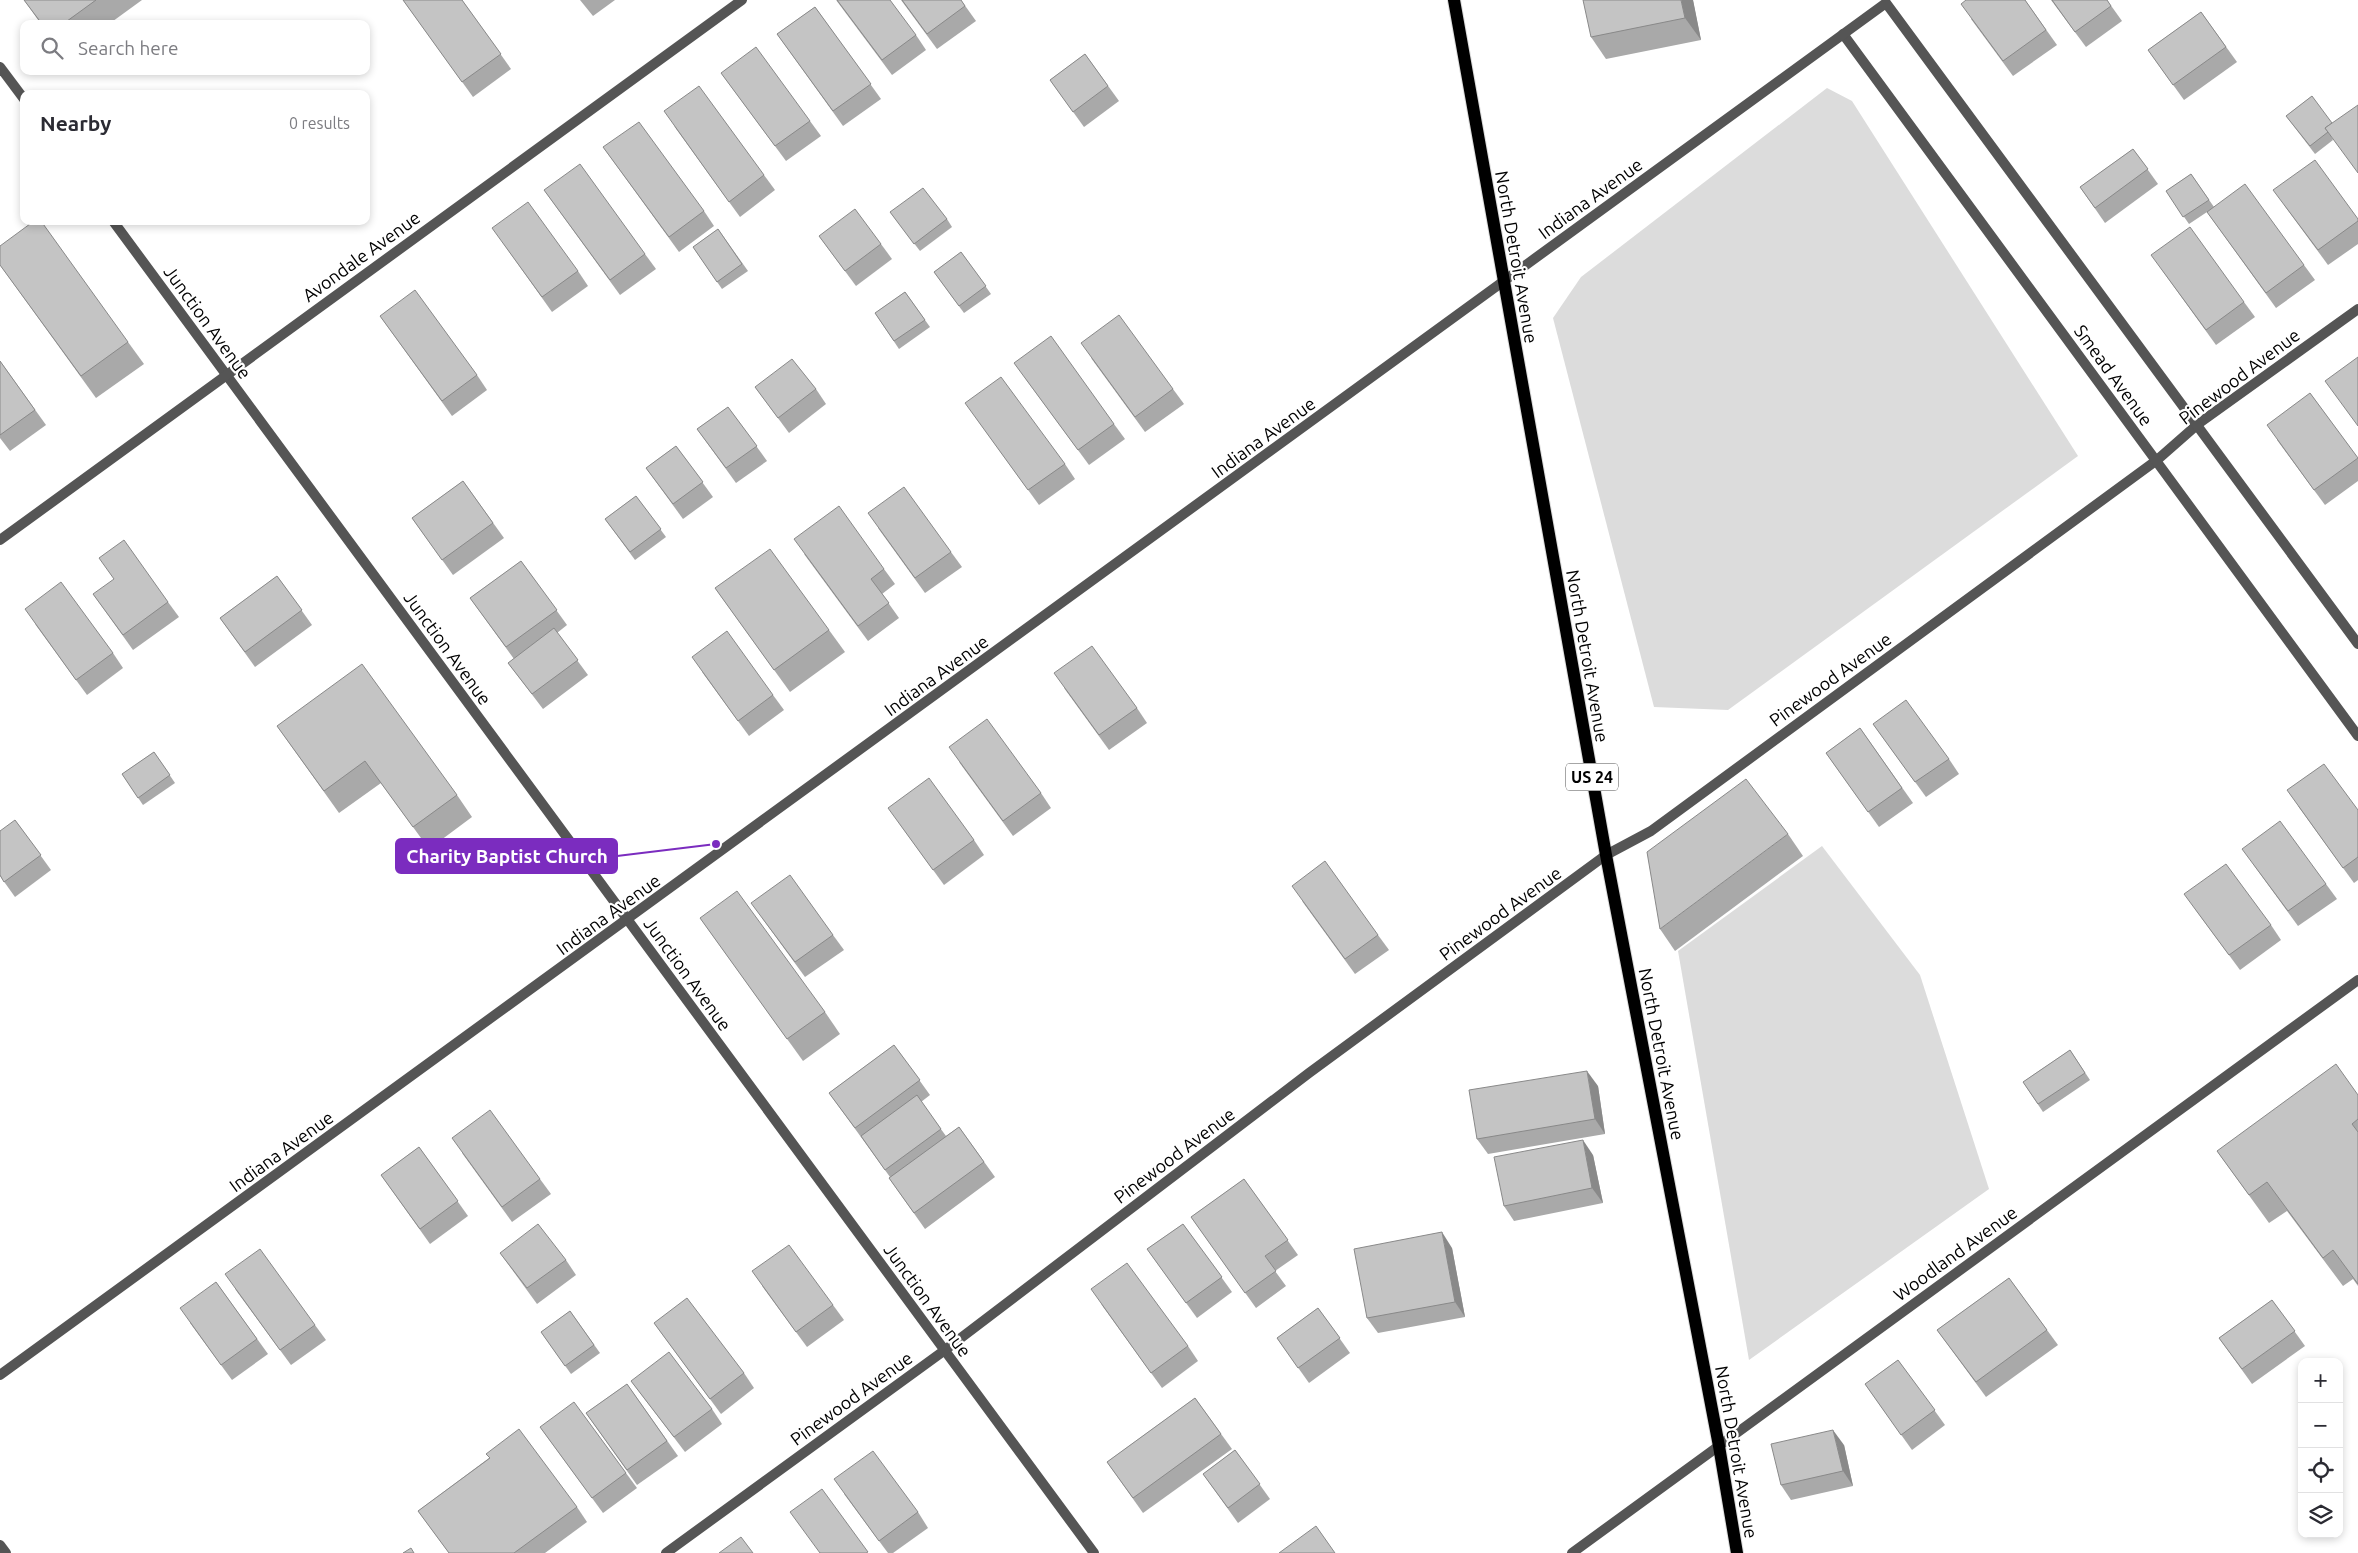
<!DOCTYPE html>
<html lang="en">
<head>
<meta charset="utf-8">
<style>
  body { margin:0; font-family:Ubuntu,sans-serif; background:#f7f7f7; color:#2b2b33 }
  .controls { position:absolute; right:15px; bottom:15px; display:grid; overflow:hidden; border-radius:10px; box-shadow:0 2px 8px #0003 }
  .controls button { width:45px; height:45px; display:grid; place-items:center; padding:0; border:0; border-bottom:1px solid #e1e1e2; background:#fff; color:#2b2b33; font:25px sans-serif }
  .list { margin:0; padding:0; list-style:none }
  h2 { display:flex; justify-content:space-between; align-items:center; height:65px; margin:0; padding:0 20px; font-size:21px }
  h2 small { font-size:16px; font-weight:400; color:#7c7c81 }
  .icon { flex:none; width:28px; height:28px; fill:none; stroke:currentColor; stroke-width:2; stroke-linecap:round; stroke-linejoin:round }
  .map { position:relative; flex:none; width:2358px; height:1553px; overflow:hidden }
  .search { position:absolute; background:#fff; box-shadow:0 2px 8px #0003; left:20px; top:20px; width:350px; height:55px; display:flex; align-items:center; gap:12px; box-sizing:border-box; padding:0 18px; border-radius:10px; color:#7c7c81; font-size:19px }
  .panel { position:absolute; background:#fff; box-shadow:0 2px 8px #0003; left:20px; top:90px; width:350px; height:135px; border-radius:10px }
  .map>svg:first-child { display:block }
  .green { fill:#dcdcdc }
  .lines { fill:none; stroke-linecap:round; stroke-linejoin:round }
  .primary-casing { stroke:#dbdbdb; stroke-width:14 }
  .minor { stroke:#555; stroke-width:10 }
  .tertiary { stroke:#555; stroke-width:10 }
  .primary { stroke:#000; stroke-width:12 }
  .wall { fill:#a9a9a9 }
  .shaded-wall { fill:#898989 }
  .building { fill:#c4c4c4; stroke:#898989 }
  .labels { text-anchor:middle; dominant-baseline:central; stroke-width:4.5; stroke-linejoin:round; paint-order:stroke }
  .shield { fill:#fff; stroke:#4c4c4c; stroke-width:1 }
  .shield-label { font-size:16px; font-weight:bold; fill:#000 }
  .street-label { font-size:18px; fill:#000; stroke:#fff }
  .leader { fill:none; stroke:#7b2cbf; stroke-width:2 }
  .callout-dot { fill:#7b2cbf; stroke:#fff; stroke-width:2 }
  .callout { fill:#7b2cbf; stroke:#7b2cbf; stroke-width:2 }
  .callout-label { font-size:19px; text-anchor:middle; font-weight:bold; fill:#fff }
</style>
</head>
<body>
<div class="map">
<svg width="2358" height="1553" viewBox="0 0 2358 1553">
  <rect width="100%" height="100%" fill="#fff"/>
  <g class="green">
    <polygon points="1827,88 1852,101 2078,456 1728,710 1654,707 1553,318 1581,277"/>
    <polygon points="1822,846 1920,975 1989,1189 1749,1360 1678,951"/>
  </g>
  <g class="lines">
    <defs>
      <polyline id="primary" points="1454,0 1606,855 1719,1446 1737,1553"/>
    </defs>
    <use href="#primary" class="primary-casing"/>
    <g class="minor">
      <polyline points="0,67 24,99"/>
      <polyline points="113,221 1094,1553"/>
      <polyline points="0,540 742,0"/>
      <polyline points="0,1545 6,1553"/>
      <polyline points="666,1553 945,1350 1309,1073 1606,855 1651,831 2157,460 2198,424 2358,309"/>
      <polyline points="1572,1553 2358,980"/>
    </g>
    <g class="tertiary">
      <polyline points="1843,34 2358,736"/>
      <polyline points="0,1375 1886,3 2358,644"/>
    </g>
    <use href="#primary" class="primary"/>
  </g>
  <g class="wall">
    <polygon points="24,0 142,0 109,24 41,24"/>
    <polygon points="403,0 462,0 511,69 473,97"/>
    <polygon points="580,0 615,0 593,16"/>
    <polygon points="836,0 916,35 926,50 892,75"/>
    <polygon points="901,0 961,0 976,21 937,49"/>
    <polygon points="1693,0 1701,40 1606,59 1591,37"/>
    <polygon points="2025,0 2057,45 2013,76 1971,19"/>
    <polygon points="2051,0 2107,0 2122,21 2086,47"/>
    <polygon points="815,7 881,99 843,126 777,34"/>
    <polygon points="2201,12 2237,62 2184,100 2148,50"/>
    <polygon points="1085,54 1119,101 1084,127 1050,80"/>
    <polygon points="721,73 810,121 821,136 786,161"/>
    <polygon points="2312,96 2333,140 2315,154 2286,116"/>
    <polygon points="674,126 764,175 775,190 740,217"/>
    <polygon points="603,147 704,211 714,226 679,252"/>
    <polygon points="2133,149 2158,184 2105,223 2080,187"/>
    <polygon points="2191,174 2214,207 2304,265 2315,280 2276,308 2207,212 2189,224 2166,191"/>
    <polygon points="544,190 645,254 656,269 620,295"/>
    <polygon points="2284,205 2358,219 2358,244 2328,265"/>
    <polygon points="890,212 947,219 952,227 920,251"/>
    <polygon points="718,229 748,271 722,289 693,247"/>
    <polygon points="819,236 881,244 892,259 856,286"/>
    <polygon points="503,243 578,271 588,286 552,312"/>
    <polygon points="961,252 991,294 964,313 934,272"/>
    <polygon points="0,265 128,342 144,364 96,398"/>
    <polygon points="2162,270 2244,302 2255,317 2216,345"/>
    <polygon points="905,292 930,327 899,349 875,313"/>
    <polygon points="380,316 477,375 487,390 452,416"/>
    <polygon points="1091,358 1173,389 1184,404 1145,432"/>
    <polygon points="0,361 46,425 10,451 0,438"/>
    <polygon points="1025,378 1114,424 1125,439 1089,465"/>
    <polygon points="755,387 816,389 826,404 789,433"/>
    <polygon points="2310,393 2358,459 2358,481 2325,505 2277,440"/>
    <polygon points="728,407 767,461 736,483 697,429"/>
    <polygon points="976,418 1065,464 1075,479 1039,505"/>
    <polygon points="676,446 713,497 683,519 646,468"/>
    <polygon points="463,481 504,538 453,575 412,518"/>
    <polygon points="636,496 666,537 635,560 605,519"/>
    <polygon points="878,528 951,552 962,567 925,593"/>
    <polygon points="804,554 884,569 895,584 882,594 899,618 868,641"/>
    <polygon points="521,561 567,625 557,633 588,675 543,709 508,663 514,659 470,598"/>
    <polygon points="277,576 312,625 255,667 220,618"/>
    <polygon points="715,588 829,630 845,652 790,692"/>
    <polygon points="93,594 168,602 179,617 133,650"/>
    <polygon points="35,624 113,653 123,668 87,695"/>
    <polygon points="702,672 773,695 784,710 749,736"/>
    <polygon points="1064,688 1137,708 1147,723 1109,750"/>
    <polygon points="1873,724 1949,759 1959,774 1926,797"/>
    <polygon points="277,726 457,795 472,817 429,849 381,783 339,813"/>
    <polygon points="1860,728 1913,803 1879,827 1826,753"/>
    <polygon points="154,752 175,783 143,805 122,774"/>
    <polygon points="959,762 1041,793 1051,808 1013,836"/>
    <polygon points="2298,806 2358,810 2358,880 2354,883"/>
    <polygon points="15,820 51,870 15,897 0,876"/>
    <polygon points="899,823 974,840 984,855 944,885"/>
    <polygon points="1788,834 1803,856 1675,951 1660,929"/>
    <polygon points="2253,864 2326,884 2337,899 2298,926"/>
    <polygon points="1302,901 1378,935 1389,950 1355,974"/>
    <polygon points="2195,909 2271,925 2281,940 2240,970"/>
    <polygon points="700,918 825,1012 840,1034 803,1061"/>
    <polygon points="762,918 833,935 844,950 805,977"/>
    <polygon points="894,1045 930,1095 921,1102 946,1136 959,1127 995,1177 925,1229 889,1178 890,1177 829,1093"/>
    <polygon points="2070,1050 2090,1080 2043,1112 2023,1082"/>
    <polygon points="1598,1086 1605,1134 1488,1154 1477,1139"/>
    <polygon points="2358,1095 2358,1286 2353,1279 2343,1286 2287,1211 2269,1223 2217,1151"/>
    <polygon points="419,1147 468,1216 430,1244 381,1175"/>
    <polygon points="462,1153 540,1179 551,1194 512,1222"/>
    <polygon points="1593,1155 1603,1203 1514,1221 1504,1206"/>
    <polygon points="1244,1179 1298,1255 1275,1271 1286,1286 1256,1308 1191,1217"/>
    <polygon points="1183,1224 1232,1292 1197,1318 1147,1249"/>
    <polygon points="1452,1248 1465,1317 1378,1333 1367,1318"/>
    <polygon points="500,1253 566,1260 576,1275 537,1304"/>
    <polygon points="2009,1278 2058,1345 1986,1397 1937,1330"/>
    <polygon points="216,1282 268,1354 232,1380 190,1323"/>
    <polygon points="762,1286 833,1305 844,1320 807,1347"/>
    <polygon points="235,1289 315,1325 326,1340 291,1365"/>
    <polygon points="2272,1300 2305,1346 2252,1384 2219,1338"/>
    <polygon points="1101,1304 1188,1346 1198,1361 1162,1388"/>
    <polygon points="1318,1308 1350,1353 1309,1383 1277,1338"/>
    <polygon points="570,1311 600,1353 571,1374 541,1332"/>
    <polygon points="654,1323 744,1373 754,1388 721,1414"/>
    <polygon points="1898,1360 1945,1425 1912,1450 1865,1384"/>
    <polygon points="631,1381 712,1409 722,1424 685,1452"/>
    <polygon points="627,1384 678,1456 637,1485 586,1413"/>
    <polygon points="1195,1398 1232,1449 1143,1513 1107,1462"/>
    <polygon points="540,1427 626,1473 637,1488 603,1513"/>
    <polygon points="1844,1445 1853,1486 1791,1500 1781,1485"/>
    <polygon points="1235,1450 1270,1499 1238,1523 1203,1474"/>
    <polygon points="489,1458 577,1507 587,1522 545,1553 449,1553 418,1511"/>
    <polygon points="844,1494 918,1512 928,1528 893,1553 888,1553"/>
  </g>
  <g class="shaded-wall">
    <polygon points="1681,0 1693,0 1701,40 1685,18"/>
    <polygon points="1587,1071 1598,1086 1605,1134 1595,1119"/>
    <polygon points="1583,1140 1593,1155 1603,1203 1592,1188"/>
    <polygon points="1442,1232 1452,1248 1465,1317 1455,1302"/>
    <polygon points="1833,1430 1844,1445 1853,1486 1843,1471"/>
  </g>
  <g class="building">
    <polygon points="24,0 96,0 63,24 42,24"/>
    <polygon points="403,0 462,0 501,54 462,82"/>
    <polygon points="837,0 890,0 916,35 882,60"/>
    <polygon points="902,0 961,0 965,6 927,34"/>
    <polygon points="1583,0 1681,0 1685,18 1591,37"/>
    <polygon points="1966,0 2025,0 2046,30 2003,61 1961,4"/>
    <polygon points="2052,0 2107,0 2111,6 2075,32"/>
    <polygon points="815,7 871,84 833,111 777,34"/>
    <polygon points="2201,12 2226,47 2173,85 2148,50"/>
    <polygon points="756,47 810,121 775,146 721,73"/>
    <polygon points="1085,54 1108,86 1073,112 1050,80"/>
    <polygon points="699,86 764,175 729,202 664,111"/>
    <polygon points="2312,96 2332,123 2325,128 2328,132 2310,146 2286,116"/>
    <polygon points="2358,105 2358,173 2325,128"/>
    <polygon points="639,122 704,211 669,237 603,147"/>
    <polygon points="2133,149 2148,169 2095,208 2080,187"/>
    <polygon points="2315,160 2358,219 2358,221 2318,250 2273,190"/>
    <polygon points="580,164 645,254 610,280 544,190"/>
    <polygon points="2191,174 2209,200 2183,217 2166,191"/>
    <polygon points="2245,184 2304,265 2266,293 2207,212"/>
    <polygon points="923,188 947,219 914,244 890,212"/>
    <polygon points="528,202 578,271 542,297 492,228"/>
    <polygon points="855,209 881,244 845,271 819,236"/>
    <polygon points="34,221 41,221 128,342 81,376 0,265 0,246"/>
    <polygon points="2190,227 2244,302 2206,330 2151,255"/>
    <polygon points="718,229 742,264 717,282 693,247"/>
    <polygon points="961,252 986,286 959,306 934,272"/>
    <polygon points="415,290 477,375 442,401 380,316"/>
    <polygon points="905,292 925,320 894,341 875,313"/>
    <polygon points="1119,315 1173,389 1135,417 1081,343"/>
    <polygon points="1051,336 1114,424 1078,450 1014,363"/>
    <polygon points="2358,357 2358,426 2325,381"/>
    <polygon points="792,359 816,389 778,418 755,387"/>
    <polygon points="0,361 35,410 0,435"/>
    <polygon points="1001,377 1065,464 1028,490 965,403"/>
    <polygon points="2310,393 2358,458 2314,490 2267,425"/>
    <polygon points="728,407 757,446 726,468 697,429"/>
    <polygon points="676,446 703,482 673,504 646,468"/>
    <polygon points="463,481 493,523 442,560 412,518"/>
    <polygon points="904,487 951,552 915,578 868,513"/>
    <polygon points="636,496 661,529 630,552 605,519"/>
    <polygon points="839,506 884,569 871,579 889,603 858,626 794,539"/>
    <polygon points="124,540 168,602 123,635 93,594 114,579 99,558"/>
    <polygon points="770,549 829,630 774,670 715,588"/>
    <polygon points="521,561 557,610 506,647 470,598"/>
    <polygon points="277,576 302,610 245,652 220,618"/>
    <polygon points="61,582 113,653 76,680 25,609"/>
    <polygon points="554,628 578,660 532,694 508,663"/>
    <polygon points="727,631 773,695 738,721 692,657"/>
    <polygon points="1092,646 1137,708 1099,735 1054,673"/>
    <polygon points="362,664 457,795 413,827 365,761 324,791 277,726"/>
    <polygon points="1906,700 1949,759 1915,782 1873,724"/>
    <polygon points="987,719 1041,793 1003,821 949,747"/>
    <polygon points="1860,728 1902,788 1868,812 1826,753"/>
    <polygon points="154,752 170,775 138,798 122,774"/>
    <polygon points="2324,764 2358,810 2358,857 2343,868 2287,790"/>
    <polygon points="929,778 974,840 933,870 888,808"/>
    <polygon points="1746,779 1788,834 1660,929 1647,852"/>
    <polygon points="15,820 41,855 4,882 0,875 0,831"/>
    <polygon points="2280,821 2326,884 2288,911 2242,849"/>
    <polygon points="1325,861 1378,935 1345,959 1292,886"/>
    <polygon points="2226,864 2271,925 2229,955 2184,894"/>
    <polygon points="790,875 833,935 795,962 751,903"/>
    <polygon points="737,891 825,1012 787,1039 700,918"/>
    <polygon points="894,1045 920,1080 855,1128 829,1093"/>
    <polygon points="2070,1050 2085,1073 2038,1104 2023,1082"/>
    <polygon points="2336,1064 2358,1095 2358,1119 2352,1124 2358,1132 2358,1284 2333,1250 2323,1258 2267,1182 2249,1195 2217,1151"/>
    <polygon points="1587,1071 1595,1119 1477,1139 1469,1090"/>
    <polygon points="917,1095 941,1129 885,1170 861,1136"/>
    <polygon points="490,1110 540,1179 502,1207 452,1138"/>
    <polygon points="959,1127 984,1162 914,1213 889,1178"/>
    <polygon points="1583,1140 1592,1188 1504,1206 1494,1157"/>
    <polygon points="419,1147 458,1201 420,1229 381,1175"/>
    <polygon points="1244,1179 1288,1240 1265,1256 1276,1271 1245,1293 1191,1217"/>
    <polygon points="538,1224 566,1260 527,1288 500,1253"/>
    <polygon points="1183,1224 1222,1277 1186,1303 1147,1249"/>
    <polygon points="1442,1232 1455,1302 1367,1318 1354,1249"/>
    <polygon points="789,1245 833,1305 796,1332 752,1271"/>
    <polygon points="260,1249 315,1325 280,1350 225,1274"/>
    <polygon points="1127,1263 1188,1346 1151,1373 1091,1289"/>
    <polygon points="2009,1278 2047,1330 1976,1382 1937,1330"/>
    <polygon points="216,1282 257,1339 221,1365 180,1308"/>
    <polygon points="687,1298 744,1373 710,1399 654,1323"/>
    <polygon points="2272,1300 2295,1331 2242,1369 2219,1338"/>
    <polygon points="1318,1308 1340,1338 1298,1368 1277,1338"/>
    <polygon points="570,1311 594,1345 565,1366 541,1332"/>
    <polygon points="669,1352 712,1409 674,1437 631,1381"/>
    <polygon points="1898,1360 1935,1410 1901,1435 1865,1384"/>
    <polygon points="627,1384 667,1441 627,1470 586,1413"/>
    <polygon points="1195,1398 1221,1434 1133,1498 1107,1462"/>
    <polygon points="574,1402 626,1473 592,1498 540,1427"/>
    <polygon points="519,1429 577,1507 514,1553 449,1553 418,1511 490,1458 486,1454"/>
    <polygon points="1833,1430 1843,1471 1781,1485 1771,1444"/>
    <polygon points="1235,1450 1260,1484 1228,1508 1203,1474"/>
    <polygon points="873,1451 918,1512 879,1541 834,1479"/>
    <polygon points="822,1489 868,1552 866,1553 820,1553 790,1512"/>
    <polygon points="1316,1526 1335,1553 1279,1553"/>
    <polygon points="741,1537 753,1553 719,1553"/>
    <polygon points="411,1548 414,1553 403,1553"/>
  </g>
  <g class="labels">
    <rect class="shield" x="1566" y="763.5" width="52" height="27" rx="4"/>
    <g class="shield-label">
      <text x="1592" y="777">US 24</text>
    </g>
    <g class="street-label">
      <text transform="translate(1590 198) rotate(-36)">Indiana Avenue</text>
      <text transform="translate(361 256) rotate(-36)">Avondale Avenue</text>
      <text transform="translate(1517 257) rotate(80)">North Detroit Avenue</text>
      <text transform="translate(208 322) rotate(54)">Junction Avenue</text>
      <text transform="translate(2114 375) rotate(54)">Smead Avenue</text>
      <text transform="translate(2239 376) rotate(-37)">Pinewood Avenue</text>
      <text transform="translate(1263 437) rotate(-36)">Indiana Avenue</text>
      <text transform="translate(448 648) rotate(54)">Junction Avenue</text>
      <text transform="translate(1588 656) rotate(80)">North Detroit Avenue</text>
      <text transform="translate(936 675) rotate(-36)">Indiana Avenue</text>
      <text transform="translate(1830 679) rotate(-36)">Pinewood Avenue</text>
      <text transform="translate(1500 913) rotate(-36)">Pinewood Avenue</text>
      <text transform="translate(608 914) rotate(-36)">Indiana Avenue</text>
      <text transform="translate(688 974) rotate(54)">Junction Avenue</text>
      <text transform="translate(1662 1054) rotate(79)">North Detroit Avenue</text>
      <text transform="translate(281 1151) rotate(-36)">Indiana Avenue</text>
      <text transform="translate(1174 1155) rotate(-37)">Pinewood Avenue</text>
      <text transform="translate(1955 1253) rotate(-36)">Woodland Avenue</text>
      <text transform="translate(928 1300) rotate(54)">Junction Avenue</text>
      <text transform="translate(851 1398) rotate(-36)">Pinewood Avenue</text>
      <text transform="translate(1737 1452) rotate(80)">North Detroit Avenue</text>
    </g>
  </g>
  <path class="leader" d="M716 844L617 856"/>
  <circle class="callout-dot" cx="716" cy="844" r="5"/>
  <rect class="callout" x="396" y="839" width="221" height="34" rx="5"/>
  <g class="callout-label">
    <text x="507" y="863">Charity Baptist Church</text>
  </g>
</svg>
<div class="controls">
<button>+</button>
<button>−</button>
<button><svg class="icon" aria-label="locate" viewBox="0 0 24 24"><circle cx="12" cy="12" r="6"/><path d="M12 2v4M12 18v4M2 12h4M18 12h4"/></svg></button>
<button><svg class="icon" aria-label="layers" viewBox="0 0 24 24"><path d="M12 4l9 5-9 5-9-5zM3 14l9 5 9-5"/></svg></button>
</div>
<div class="search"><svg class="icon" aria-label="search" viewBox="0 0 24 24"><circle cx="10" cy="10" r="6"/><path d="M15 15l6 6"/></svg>Search here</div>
<section class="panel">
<h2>Nearby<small>0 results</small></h2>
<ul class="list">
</ul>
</section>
</div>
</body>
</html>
